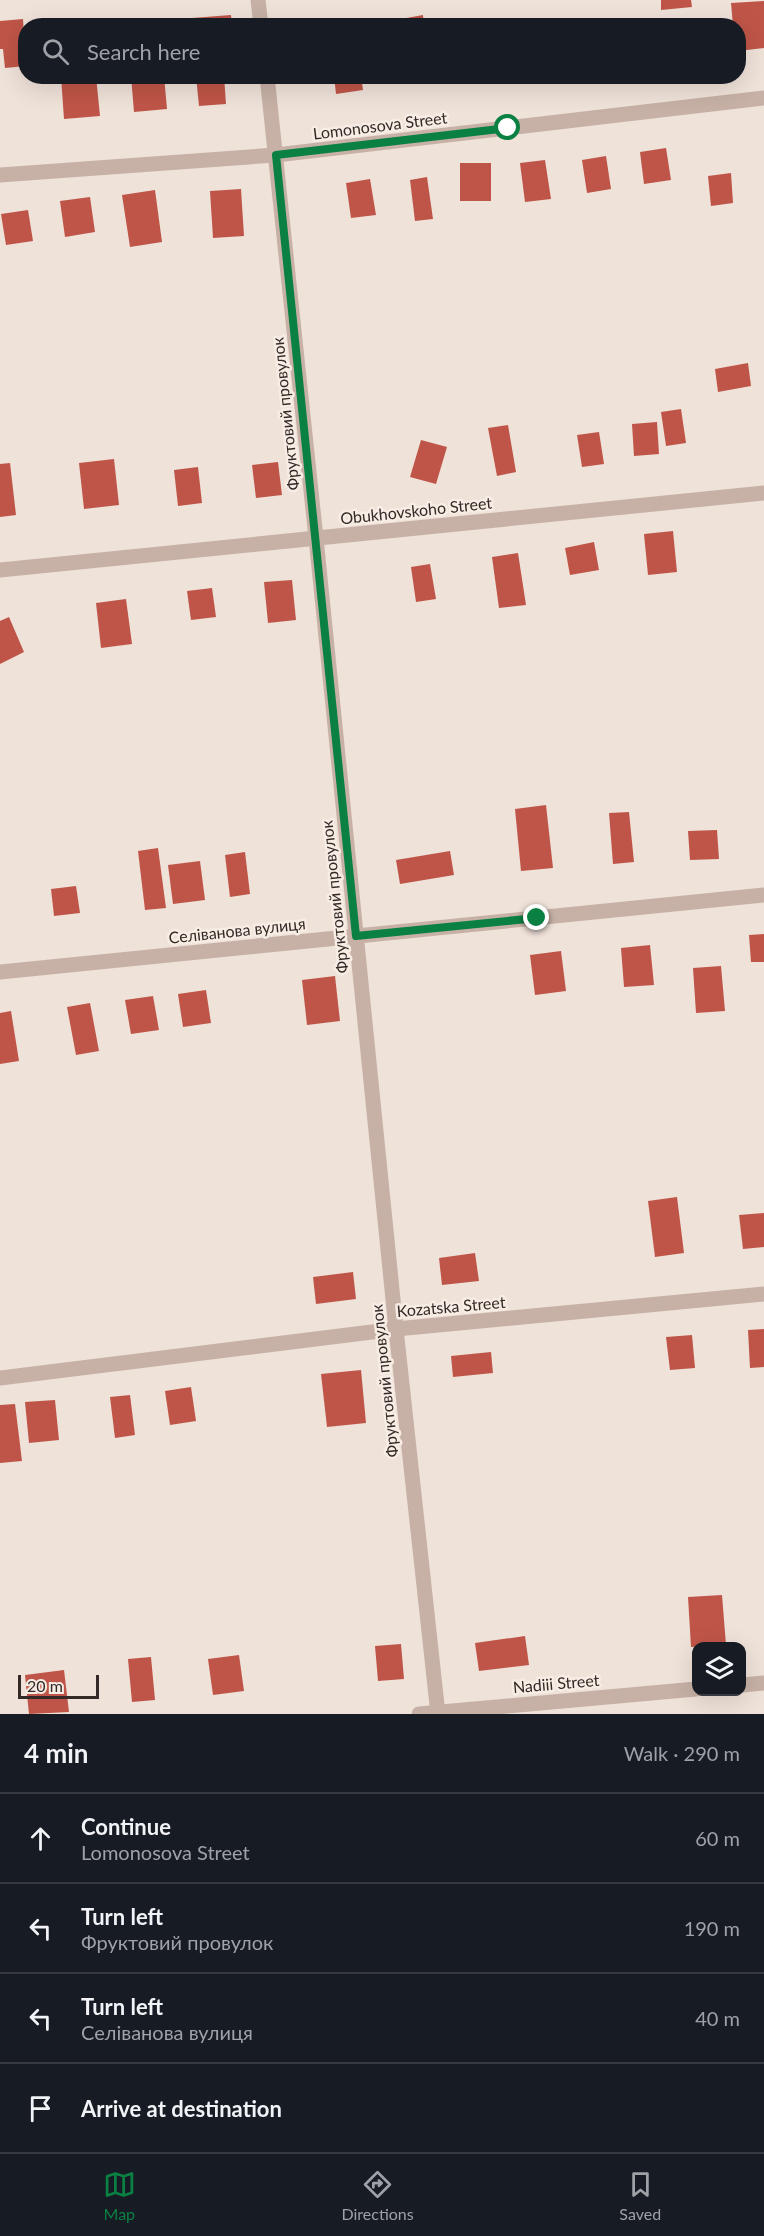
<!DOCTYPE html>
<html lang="en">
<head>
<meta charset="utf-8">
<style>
  body { margin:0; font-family:Lato,sans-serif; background:#242831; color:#f1f3f6 }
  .controls { position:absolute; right:18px; bottom:18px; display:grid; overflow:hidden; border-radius:12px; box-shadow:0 6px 24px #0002 }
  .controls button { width:54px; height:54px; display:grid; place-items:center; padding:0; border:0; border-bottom:2px solid #363941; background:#171b24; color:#f1f3f6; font:30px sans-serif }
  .scale { position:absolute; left:18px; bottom:15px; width:81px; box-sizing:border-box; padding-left:6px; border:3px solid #332926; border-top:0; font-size:16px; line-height:21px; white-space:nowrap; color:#332926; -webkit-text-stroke:4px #f8ede5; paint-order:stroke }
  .stop { position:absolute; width:18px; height:18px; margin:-14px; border:4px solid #0b8043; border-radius:50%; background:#fff }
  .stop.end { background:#0b8043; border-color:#fff; box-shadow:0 2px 6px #0008 }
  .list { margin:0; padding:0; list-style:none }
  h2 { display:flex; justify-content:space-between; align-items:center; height:78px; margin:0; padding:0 24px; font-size:26px }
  h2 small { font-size:20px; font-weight:400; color:#9ea1a6 }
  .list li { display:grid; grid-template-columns:39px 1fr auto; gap:18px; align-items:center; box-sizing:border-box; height:90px; padding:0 24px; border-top:2px solid #363941 }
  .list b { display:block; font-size:22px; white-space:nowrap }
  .list p { margin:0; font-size:20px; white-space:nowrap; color:#9ea1a6 }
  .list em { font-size:20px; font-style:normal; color:#9ea1a6 }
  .icon { flex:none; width:33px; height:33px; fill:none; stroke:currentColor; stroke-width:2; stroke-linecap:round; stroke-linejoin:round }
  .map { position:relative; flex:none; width:764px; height:1714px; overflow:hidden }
  .search { position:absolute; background:#171b24; box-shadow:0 6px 24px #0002; left:18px; right:18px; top:18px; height:66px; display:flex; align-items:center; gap:15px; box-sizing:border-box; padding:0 21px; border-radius:24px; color:#9ea1a6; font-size:22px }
  .sheet { height:438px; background:#171b24 }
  nav { display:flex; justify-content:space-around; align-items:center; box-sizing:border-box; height:84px; border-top:2px solid #363941; background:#171b24; font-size:16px; color:#9ea1a6 }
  nav a { display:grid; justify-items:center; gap:3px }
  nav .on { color:#0b8043 }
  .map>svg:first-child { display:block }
  .building { fill:#bf5548 }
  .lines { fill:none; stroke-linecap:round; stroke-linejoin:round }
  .minor { stroke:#c7b1a6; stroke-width:15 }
  .route { stroke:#0b8043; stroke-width:8 }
  .labels { text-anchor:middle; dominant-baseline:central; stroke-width:5; stroke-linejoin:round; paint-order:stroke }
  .street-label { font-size:16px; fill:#332926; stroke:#f8ede5 }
</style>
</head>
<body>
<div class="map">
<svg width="764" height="1714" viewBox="0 0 764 1714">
  <rect width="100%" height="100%" fill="#efe2d9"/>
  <g class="building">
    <polygon points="661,0 691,0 692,7 661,10"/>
    <polygon points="764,1 764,48 738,51 738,26 733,26 731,3"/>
    <polygon points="231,15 232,26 193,26 192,18"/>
    <polygon points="423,15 424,26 402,26 401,19"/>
    <polygon points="23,19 26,66 5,68 3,49 0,49 0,21"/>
    <polygon points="96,76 100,116 64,119 61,77"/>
    <polygon points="131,76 164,76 167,109 134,112"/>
    <polygon points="196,76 224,76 226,104 199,106"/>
    <polygon points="334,76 361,76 363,90 336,94"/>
    <polygon points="666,148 671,180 644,184 640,152"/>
    <polygon points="606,156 611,189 587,193 582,160"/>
    <polygon points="545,160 551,199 525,202 520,163"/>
    <rect x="460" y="163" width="31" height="38"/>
    <polygon points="731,173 733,203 711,206 708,176"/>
    <polygon points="427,177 433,219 415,221 410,180"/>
    <polygon points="370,179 376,215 351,218 346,183"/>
    <polygon points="241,189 244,236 213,238 210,191"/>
    <polygon points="155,190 162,242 130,247 122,195"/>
    <polygon points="90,197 95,232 65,237 60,201"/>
    <polygon points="28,210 33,241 6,245 1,214"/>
    <polygon points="748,363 751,386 718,392 715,369"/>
    <polygon points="681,409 686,443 666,446 661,412"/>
    <polygon points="657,422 659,454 634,456 632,424"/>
    <polygon points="508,425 516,472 497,476 488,428"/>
    <polygon points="599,432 604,464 582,467 577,435"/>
    <polygon points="421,440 447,447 436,484 410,477"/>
    <polygon points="114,459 119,505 84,509 79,463"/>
    <polygon points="278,462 282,495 256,498 252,465"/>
    <polygon points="10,463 16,515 0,517 0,464"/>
    <polygon points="198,467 202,503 178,506 174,470"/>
    <polygon points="673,531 677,572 648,575 644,534"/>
    <polygon points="594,542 599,570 570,575 565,548"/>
    <polygon points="518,553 526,605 499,608 492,557"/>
    <polygon points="430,564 436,599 416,602 411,567"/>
    <polygon points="292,580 296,620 268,623 264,582"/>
    <polygon points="212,588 216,617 191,620 187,591"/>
    <polygon points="126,599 132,644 101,648 96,603"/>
    <polygon points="9,617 24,652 0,664 0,621"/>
    <polygon points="546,805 553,868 521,871 515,809"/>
    <polygon points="629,812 634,862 613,864 609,813"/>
    <polygon points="717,830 719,859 690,860 688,831"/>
    <polygon points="158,848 166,908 145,910 138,851"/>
    <polygon points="450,851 454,875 400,884 396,860"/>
    <polygon points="245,852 250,894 230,897 225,855"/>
    <polygon points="200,861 205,900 173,904 168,865"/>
    <polygon points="76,886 80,913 54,916 51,889"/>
    <polygon points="764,934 764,962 751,962 749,935"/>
    <polygon points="650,945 654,985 624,987 621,948"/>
    <polygon points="561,951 566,991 535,995 530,955"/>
    <polygon points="721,966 725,1011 696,1013 693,968"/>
    <polygon points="335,976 340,1021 307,1025 302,980"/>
    <polygon points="206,990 211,1023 183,1027 178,994"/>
    <polygon points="153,996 159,1030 131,1034 125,1000"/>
    <polygon points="90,1003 99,1051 76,1055 67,1007"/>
    <polygon points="11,1011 19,1061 0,1064 0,1013"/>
    <polygon points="677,1197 684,1253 655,1257 648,1201"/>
    <polygon points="764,1213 764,1247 743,1249 739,1215"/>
    <polygon points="475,1253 479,1281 442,1285 439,1258"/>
    <polygon points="353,1272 356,1299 316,1304 313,1277"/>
    <polygon points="764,1329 764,1367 750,1368 748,1330"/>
    <polygon points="692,1335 695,1368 670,1370 666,1337"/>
    <polygon points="491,1352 493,1373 453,1377 451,1356"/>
    <polygon points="361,1370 366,1423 327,1427 321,1374"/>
    <polygon points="191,1387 196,1421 170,1425 165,1391"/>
    <polygon points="130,1395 135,1435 115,1438 110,1397"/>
    <polygon points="55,1400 59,1440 29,1443 25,1402"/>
    <polygon points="15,1404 22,1461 0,1463 0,1405"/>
    <polygon points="722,1595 726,1645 691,1647 688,1597"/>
    <polygon points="525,1636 529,1665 479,1671 475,1643"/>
    <polygon points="401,1644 404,1679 378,1681 375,1646"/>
    <polygon points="239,1655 244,1691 213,1695 208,1659"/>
    <polygon points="151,1657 155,1700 132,1702 128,1659"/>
    <polygon points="64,1670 69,1712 29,1714 25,1675"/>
  </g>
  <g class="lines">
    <g class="minor">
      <polyline points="258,0 261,26"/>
      <polyline points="267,76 316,538 396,1329 438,1714"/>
      <polyline points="0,175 276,155 764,98"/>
      <polyline points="0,570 764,493"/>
      <polyline points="0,972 764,895"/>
      <polyline points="0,1378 396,1329 764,1294"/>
      <polyline points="742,1685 764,1683"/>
      <polyline points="419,1714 696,1689"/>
    </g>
  </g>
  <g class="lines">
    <polyline class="route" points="508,128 276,155 356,936 537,918"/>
  </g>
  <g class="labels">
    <g class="street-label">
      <text transform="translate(380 125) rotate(-7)">Lomonosova Street</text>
      <text transform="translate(285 414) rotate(-96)">Фруктовий провулок</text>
      <text transform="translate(416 510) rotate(-6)">Obukhovskoho Street</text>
      <text transform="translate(334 897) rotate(-96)">Фруктовий провулок</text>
      <text transform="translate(237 930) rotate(-6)">Селіванова вулиця</text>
      <text transform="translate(451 1306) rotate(-5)">Kozatska Street</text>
      <text transform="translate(384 1381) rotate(-96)">Фруктовий провулок</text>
      <text transform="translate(556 1683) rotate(-5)">Nadiii Street</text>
    </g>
  </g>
</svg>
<div class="controls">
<button><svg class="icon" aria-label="layers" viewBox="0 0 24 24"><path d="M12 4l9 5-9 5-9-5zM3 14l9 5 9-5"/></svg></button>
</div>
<div class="scale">20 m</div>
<div class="stop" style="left:508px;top:128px"></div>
<div class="stop end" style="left:537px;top:918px"></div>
<div class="search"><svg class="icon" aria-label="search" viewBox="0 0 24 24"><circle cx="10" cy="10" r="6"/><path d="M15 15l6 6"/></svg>Search here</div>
</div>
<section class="sheet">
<h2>4 min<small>Walk · 290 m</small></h2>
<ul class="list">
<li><svg class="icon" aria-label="ahead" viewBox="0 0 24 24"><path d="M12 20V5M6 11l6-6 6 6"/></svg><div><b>Continue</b><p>Lomonosova Street</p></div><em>60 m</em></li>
<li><svg class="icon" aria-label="left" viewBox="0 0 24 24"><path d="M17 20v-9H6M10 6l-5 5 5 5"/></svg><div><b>Turn left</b><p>Фруктовий провулок</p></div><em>190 m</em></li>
<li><svg class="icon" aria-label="left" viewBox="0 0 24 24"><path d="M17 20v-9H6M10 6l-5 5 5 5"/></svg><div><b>Turn left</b><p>Селіванова вулиця</p></div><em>40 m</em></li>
<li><svg class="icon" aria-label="arrive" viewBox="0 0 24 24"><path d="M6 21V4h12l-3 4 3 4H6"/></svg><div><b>Arrive at destination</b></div></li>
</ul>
</section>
<nav>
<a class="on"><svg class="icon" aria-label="map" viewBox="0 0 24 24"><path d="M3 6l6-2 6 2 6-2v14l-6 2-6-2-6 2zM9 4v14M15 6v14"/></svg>Map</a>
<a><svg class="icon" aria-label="directions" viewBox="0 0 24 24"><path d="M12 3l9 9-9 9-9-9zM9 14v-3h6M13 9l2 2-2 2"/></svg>Directions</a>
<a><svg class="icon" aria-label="saved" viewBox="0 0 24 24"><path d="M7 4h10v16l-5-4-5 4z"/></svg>Saved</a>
</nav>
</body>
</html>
